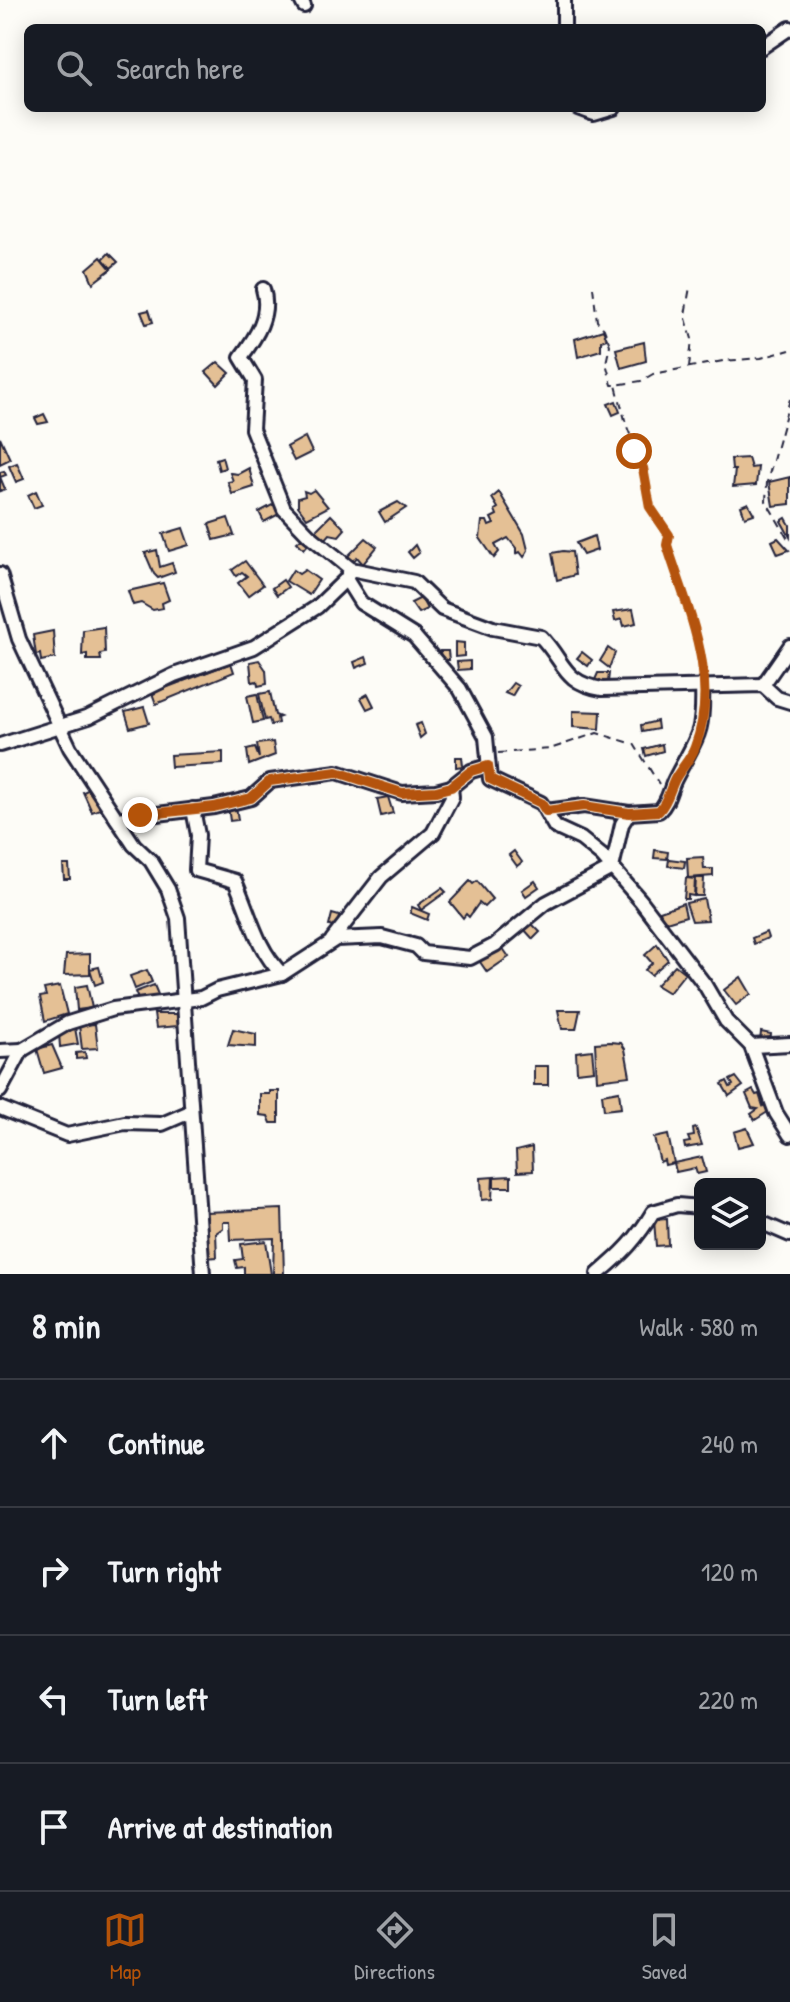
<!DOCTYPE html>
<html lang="en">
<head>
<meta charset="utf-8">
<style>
  body { margin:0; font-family:"Patrick Hand",sans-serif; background:#242831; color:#f1f3f6 }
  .controls { position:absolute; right:24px; bottom:24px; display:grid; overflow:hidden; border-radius:12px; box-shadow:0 4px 20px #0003 }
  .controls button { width:72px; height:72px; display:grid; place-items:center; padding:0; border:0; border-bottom:2px solid #363941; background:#171b24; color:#f1f3f6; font:40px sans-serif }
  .stop { position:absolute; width:24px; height:24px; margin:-18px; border:6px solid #b45309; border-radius:50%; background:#fff }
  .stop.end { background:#b45309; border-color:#fff; box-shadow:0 2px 8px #0008 }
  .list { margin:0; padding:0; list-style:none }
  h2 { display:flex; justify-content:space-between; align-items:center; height:104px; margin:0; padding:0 32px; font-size:34px }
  h2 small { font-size:26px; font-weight:400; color:#9ea1a6 }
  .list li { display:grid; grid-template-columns:52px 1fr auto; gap:24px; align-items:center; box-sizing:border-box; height:128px; padding:0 32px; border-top:2px solid #363941 }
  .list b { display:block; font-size:30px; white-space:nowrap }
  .list em { font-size:26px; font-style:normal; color:#9ea1a6 }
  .icon { flex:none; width:44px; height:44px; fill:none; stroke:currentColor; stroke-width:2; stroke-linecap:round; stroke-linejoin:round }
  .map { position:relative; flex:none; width:790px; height:1274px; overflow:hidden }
  .search { position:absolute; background:#171b24; box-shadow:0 4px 20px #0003; left:24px; right:24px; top:24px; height:88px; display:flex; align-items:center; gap:20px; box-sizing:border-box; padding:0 28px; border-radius:12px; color:#9ea1a6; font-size:30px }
  .sheet { height:616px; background:#171b24 }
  nav { display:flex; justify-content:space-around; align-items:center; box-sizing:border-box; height:112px; border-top:2px solid #363941; background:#171b24; font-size:22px; color:#9ea1a6 }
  nav a { display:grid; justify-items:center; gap:4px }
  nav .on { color:#b45309 }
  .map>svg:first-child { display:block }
  .building { fill:#e4c095; stroke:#22223b; stroke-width:2 }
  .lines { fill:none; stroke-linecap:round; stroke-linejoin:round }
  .street-casing { stroke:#22223b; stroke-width:18 }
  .path { stroke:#22223b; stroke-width:2; stroke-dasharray:8 6; stroke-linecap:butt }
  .street { stroke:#fdfcf7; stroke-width:12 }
  .route { stroke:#b45309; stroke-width:10 }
</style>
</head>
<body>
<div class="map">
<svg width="790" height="1274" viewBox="0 0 790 1274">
  <rect width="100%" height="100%" fill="#fdfcf7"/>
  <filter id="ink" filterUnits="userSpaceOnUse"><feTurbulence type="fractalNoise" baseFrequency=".0125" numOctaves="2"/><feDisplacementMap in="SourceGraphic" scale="16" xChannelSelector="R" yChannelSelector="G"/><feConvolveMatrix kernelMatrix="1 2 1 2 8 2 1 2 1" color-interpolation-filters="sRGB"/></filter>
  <g filter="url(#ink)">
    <g class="building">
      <polygon points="109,253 118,262 111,268 103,259"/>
      <polygon points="101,257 111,269 93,283 87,269"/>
      <polygon points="149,310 153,322 146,324 141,312"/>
      <polygon points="603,330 607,339 601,341 601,350 578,357 575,339"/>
      <polygon points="644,342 646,361 621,368 616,349"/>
      <polygon points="218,362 230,373 218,385 206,372"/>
      <polygon points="616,401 620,412 613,415 608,404"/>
      <polygon points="44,414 48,422 38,424 35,418"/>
      <polygon points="0,437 10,459 0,464"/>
      <polygon points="305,437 312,452 294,461 287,447"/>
      <polygon points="222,457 225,468 219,470 216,459"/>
      <polygon points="748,458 751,468 758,467 756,485 733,487 735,470 732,470 731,459"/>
      <polygon points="17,463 24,479 16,482 9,466"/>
      <polygon points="249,468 254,487 232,494 228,482 233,481 230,473 238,474"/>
      <polygon points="4,471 6,475 0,477 5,489 0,491 0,472"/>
      <polygon points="790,477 790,504 773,506 769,482"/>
      <polygon points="314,490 328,507 307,518 298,506 298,498 305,496 304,491 309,493"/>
      <polygon points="36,491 42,505 34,508 28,495"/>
      <polygon points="499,492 524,534 528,550 524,557 520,552 516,554 516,548 508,538 495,545 499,552 494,558 480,538 482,521 487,521 489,526 494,524 491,518 497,515 495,510 498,508 492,498"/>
      <polygon points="398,502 406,508 385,522 379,512"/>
      <polygon points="748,503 754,514 745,517 741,506"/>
      <polygon points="274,504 279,514 264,522 259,512"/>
      <polygon points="331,515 345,529 339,536 330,534 325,540 316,530"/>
      <polygon points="228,518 234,535 214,540 209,524"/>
      <polygon points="786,518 790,525 790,537 781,521"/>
      <polygon points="183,528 189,545 169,551 163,534"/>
      <polygon points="594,536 597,550 583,555 576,543"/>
      <polygon points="303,537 309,543 304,549 297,542"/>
      <polygon points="366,538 377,547 363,564 357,557 354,561 348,556"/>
      <polygon points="778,538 789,550 778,554 772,541"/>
      <polygon points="415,545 419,553 413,558 408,552"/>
      <polygon points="157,550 160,567 172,563 175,572 158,578 154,574 145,553"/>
      <polygon points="563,551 572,552 575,575 557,580 552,553"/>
      <polygon points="245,561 263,585 248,596 238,583 247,576 242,572 236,576 232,570"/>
      <polygon points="293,570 299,574 305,570 319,580 309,595 286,581"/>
      <polygon points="283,580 288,587 277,595 272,588"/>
      <polygon points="163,583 169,600 162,603 163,608 153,610 141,603 133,605 128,591"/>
      <polygon points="421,598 427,609 418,613 411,603"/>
      <polygon points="633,609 636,623 624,626 622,619 615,621 613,612"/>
      <polygon points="104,627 105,653 100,654 101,660 87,660 87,654 82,655 83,630"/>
      <polygon points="53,631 55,658 41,661 40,654 36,655 33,635"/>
      <polygon points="455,642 464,643 464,656 455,657"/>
      <polygon points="608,648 615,653 609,668 600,661"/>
      <polygon points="440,651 448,651 449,660 441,660"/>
      <polygon points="582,652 592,660 588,666 577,658"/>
      <polygon points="366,657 368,663 356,668 354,662"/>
      <polygon points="259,660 266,670 267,684 258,686 257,681 252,682 250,662"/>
      <polygon points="470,661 470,669 458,670 457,662"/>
      <polygon points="231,663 234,672 156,704 152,693"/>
      <polygon points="598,673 609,673 608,682 594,682"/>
      <polygon points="513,683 518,686 512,696 505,693"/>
      <polygon points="270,692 275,715 280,717 277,718 278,723 271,725 269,719 265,720 259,694"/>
      <polygon points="257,694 263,721 253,723 247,696"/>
      <polygon points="368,694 374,706 367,709 361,698"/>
      <polygon points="144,707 149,723 130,728 125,712"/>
      <polygon points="573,711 601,712 600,729 573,727"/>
      <polygon points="657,721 658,729 642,732 641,725"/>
      <polygon points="421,723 425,734 420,738 415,725"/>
      <polygon points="273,742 275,755 249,765 247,750 255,748 259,758 257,744"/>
      <polygon points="662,744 663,751 646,756 644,749"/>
      <polygon points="223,752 223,764 171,767 170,755"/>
      <polygon points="456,757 462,757 463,766 456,767"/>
      <polygon points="92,788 102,808 92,812 83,792"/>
      <polygon points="388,797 393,813 381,816 377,799"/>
      <polygon points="236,806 238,820 230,821 228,807"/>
      <polygon points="655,850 668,852 667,859 654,858"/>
      <polygon points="514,851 522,862 517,866 509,855"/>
      <polygon points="703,857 704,869 713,869 713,876 688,878 687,858"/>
      <polygon points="669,859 685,861 684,868 668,866"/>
      <polygon points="63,865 69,865 70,879 64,879"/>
      <polygon points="686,878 695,879 694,896 688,895 688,899 684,899"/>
      <polygon points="696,878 704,878 703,896 695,896"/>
      <polygon points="470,881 473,884 477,881 492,899 484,907 479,903 469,917 466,914 463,918 450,902"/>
      <polygon points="535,881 539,887 526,896 522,890"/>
      <polygon points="442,888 446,892 421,910 418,905"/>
      <polygon points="704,899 708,920 692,921 686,903"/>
      <polygon points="683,903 686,916 663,923 660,911"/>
      <polygon points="412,907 429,914 427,920 410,913"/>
      <polygon points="332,914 339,916 337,928 329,926"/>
      <polygon points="530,922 540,932 533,939 523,928"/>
      <polygon points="766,932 768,938 754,944 752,938"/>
      <polygon points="657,944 668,960 651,975 645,970 652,963 645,955"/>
      <polygon points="502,947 509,957 487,972 480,962 482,958"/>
      <polygon points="90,954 90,974 64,975 66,955"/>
      <polygon points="675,965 685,973 669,993 656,985"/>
      <polygon points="99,967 103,982 95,985 90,969"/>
      <polygon points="147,970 152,982 135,989 130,976"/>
      <polygon points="741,977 751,994 736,1005 724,990"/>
      <polygon points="87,985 92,1008 77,1010 75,987"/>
      <polygon points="154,985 159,997 140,1004 135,992"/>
      <polygon points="60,986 67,1014 45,1021 40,997 46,996 44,989"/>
      <polygon points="558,1010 580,1010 576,1029 562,1029"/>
      <polygon points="154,1014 177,1014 178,1026 156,1028"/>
      <polygon points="95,1024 98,1048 82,1049 79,1025"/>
      <polygon points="75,1028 78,1044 60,1047 59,1033"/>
      <polygon points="233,1029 256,1034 256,1047 228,1045"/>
      <polygon points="761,1032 771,1034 770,1044 760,1042"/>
      <polygon points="610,1042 621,1043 625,1049 630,1076 597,1080 595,1043"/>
      <polygon points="52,1045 62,1068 44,1073 37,1049"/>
      <polygon points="592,1050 594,1070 577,1072 576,1052"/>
      <polygon points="85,1052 86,1058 76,1059 76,1053"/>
      <rect x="534" y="1066" width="14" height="19"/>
      <polygon points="736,1077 743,1086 729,1096 722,1084 727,1081 730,1087 733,1085 730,1080"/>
      <polygon points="753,1090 756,1095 759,1094 763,1106 767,1103 771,1110 755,1120 751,1114 758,1109 752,1108 746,1094"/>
      <polygon points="270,1091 279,1091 279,1123 271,1123 268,1116 260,1115 260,1094 270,1094"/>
      <polygon points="619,1091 621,1108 604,1110 602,1094"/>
      <polygon points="696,1128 702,1145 685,1148 684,1143 690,1142 688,1137 694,1136 693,1129"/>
      <polygon points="747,1128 754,1143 738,1147 734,1132"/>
      <polygon points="668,1135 674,1163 665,1165 664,1160 660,1162 654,1138"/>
      <polygon points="532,1147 533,1171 517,1172 516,1151"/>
      <polygon points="702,1157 706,1172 697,1174 695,1168 676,1172 674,1163"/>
      <polygon points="511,1176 511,1187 494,1187 494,1177"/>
      <polygon points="493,1177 492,1199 482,1200 481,1178"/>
      <polygon points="282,1209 284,1274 273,1274 274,1238 231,1240 230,1222 223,1222 223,1228 216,1233 217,1257 206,1258 205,1212"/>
      <polygon points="667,1219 668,1245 656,1246 654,1220"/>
      <polygon points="266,1241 271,1274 244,1274 244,1267 237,1268 235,1260 243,1259 241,1244"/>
    </g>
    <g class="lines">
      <defs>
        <g id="street">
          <polyline points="301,0 304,6"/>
          <polyline points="564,28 564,0"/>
          <polyline points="762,47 790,28"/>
          <polyline points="578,108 594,114 614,108"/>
          <path d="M263 289C271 315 256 337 241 357L255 380 252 429 284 509 309 535 351 569 414 582 442 609 493 628 541 637C565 662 563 683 602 689L763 685 777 698 790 702"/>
          <polyline points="351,569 346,579 361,603 414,636 460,689 486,737 490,779 541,803 555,827 581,839 602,856 641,901 705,985 726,1021 751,1046 776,1113 790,1135"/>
          <polyline points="0,574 19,639 70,748 134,845 151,861 168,889 178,918 203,1274"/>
          <polyline points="763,685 790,646"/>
          <polyline points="0,745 89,717 174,675 254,647 317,607 346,579"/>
          <path d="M193 809 198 835 196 870 235 881C250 914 256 948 282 974L336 939 382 937 416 946 423 953 470 958 495 945 546 903 612 868 622 824 629 813 659 811C669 801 669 791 675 779 697 736 704 736 702 685"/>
          <polyline points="546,811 584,806 629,813"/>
          <polyline points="117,819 214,807 251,798 270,781 337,772 402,793 436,791 451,787 471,771 488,766"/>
          <polyline points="332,940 381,877 433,833 452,797 451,787"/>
          <polyline points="751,1046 790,1044"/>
          <polyline points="0,1051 22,1050"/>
          <polyline points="0,1091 22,1050 68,1023 113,1009 201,998 217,990 282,974"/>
          <polyline points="0,1108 67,1135 125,1123 162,1124 190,1112"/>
          <polyline points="760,1222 790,1235"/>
          <path d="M598 1274C622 1254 637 1239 653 1212L677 1205 700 1207"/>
        </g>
      </defs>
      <use href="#street" class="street-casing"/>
      <g class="path">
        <polyline points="593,287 597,321 604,329 610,345 606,363 612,385 615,385"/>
        <polyline points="689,367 692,339 685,315 690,287"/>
        <polyline points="790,399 767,482 766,501 790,542"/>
        <polyline points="704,672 696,628 667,545 669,535 650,507 643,468 626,424 616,385 641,381 653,374 723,361 761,358 790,350"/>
        <polyline points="498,753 550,749 597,733 634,744 659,784"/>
      </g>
      <use href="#street" class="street"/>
    </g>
  </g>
  <g class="lines" filter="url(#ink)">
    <path class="route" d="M140 815 214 807 251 798 270 781 337 772 402 793 436 791 451 787 471 771 488 766 490 779 541 803 546 811 584 806 629 813 659 811C668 801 669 791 675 779 681 768 691 759 695 747 721 680 688 611 667 545L669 535 650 507 643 468 634 451"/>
  </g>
</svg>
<div class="controls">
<button><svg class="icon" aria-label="layers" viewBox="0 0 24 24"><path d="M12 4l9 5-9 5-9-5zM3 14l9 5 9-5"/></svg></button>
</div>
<div class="stop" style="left:634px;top:451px"></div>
<div class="stop end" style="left:140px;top:815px"></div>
<div class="search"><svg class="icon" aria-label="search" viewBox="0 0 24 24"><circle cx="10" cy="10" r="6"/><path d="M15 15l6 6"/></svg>Search here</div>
</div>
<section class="sheet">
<h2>8 min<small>Walk · 580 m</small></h2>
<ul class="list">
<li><svg class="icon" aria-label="ahead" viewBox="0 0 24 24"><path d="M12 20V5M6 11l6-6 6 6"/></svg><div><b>Continue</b></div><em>240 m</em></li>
<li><svg class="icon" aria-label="right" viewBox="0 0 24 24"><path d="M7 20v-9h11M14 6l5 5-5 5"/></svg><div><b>Turn right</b></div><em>120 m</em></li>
<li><svg class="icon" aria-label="left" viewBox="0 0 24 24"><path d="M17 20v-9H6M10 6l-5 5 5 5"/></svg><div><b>Turn left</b></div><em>220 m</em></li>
<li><svg class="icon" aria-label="arrive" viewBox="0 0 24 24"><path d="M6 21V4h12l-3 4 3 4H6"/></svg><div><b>Arrive at destination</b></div></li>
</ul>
</section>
<nav>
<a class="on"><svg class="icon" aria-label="map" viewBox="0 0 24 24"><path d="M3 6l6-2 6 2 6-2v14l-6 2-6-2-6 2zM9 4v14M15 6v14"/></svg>Map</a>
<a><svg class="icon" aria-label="directions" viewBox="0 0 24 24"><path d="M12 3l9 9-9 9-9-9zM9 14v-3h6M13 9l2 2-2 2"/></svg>Directions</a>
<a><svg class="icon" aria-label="saved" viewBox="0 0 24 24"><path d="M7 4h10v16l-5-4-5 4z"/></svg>Saved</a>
</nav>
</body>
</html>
